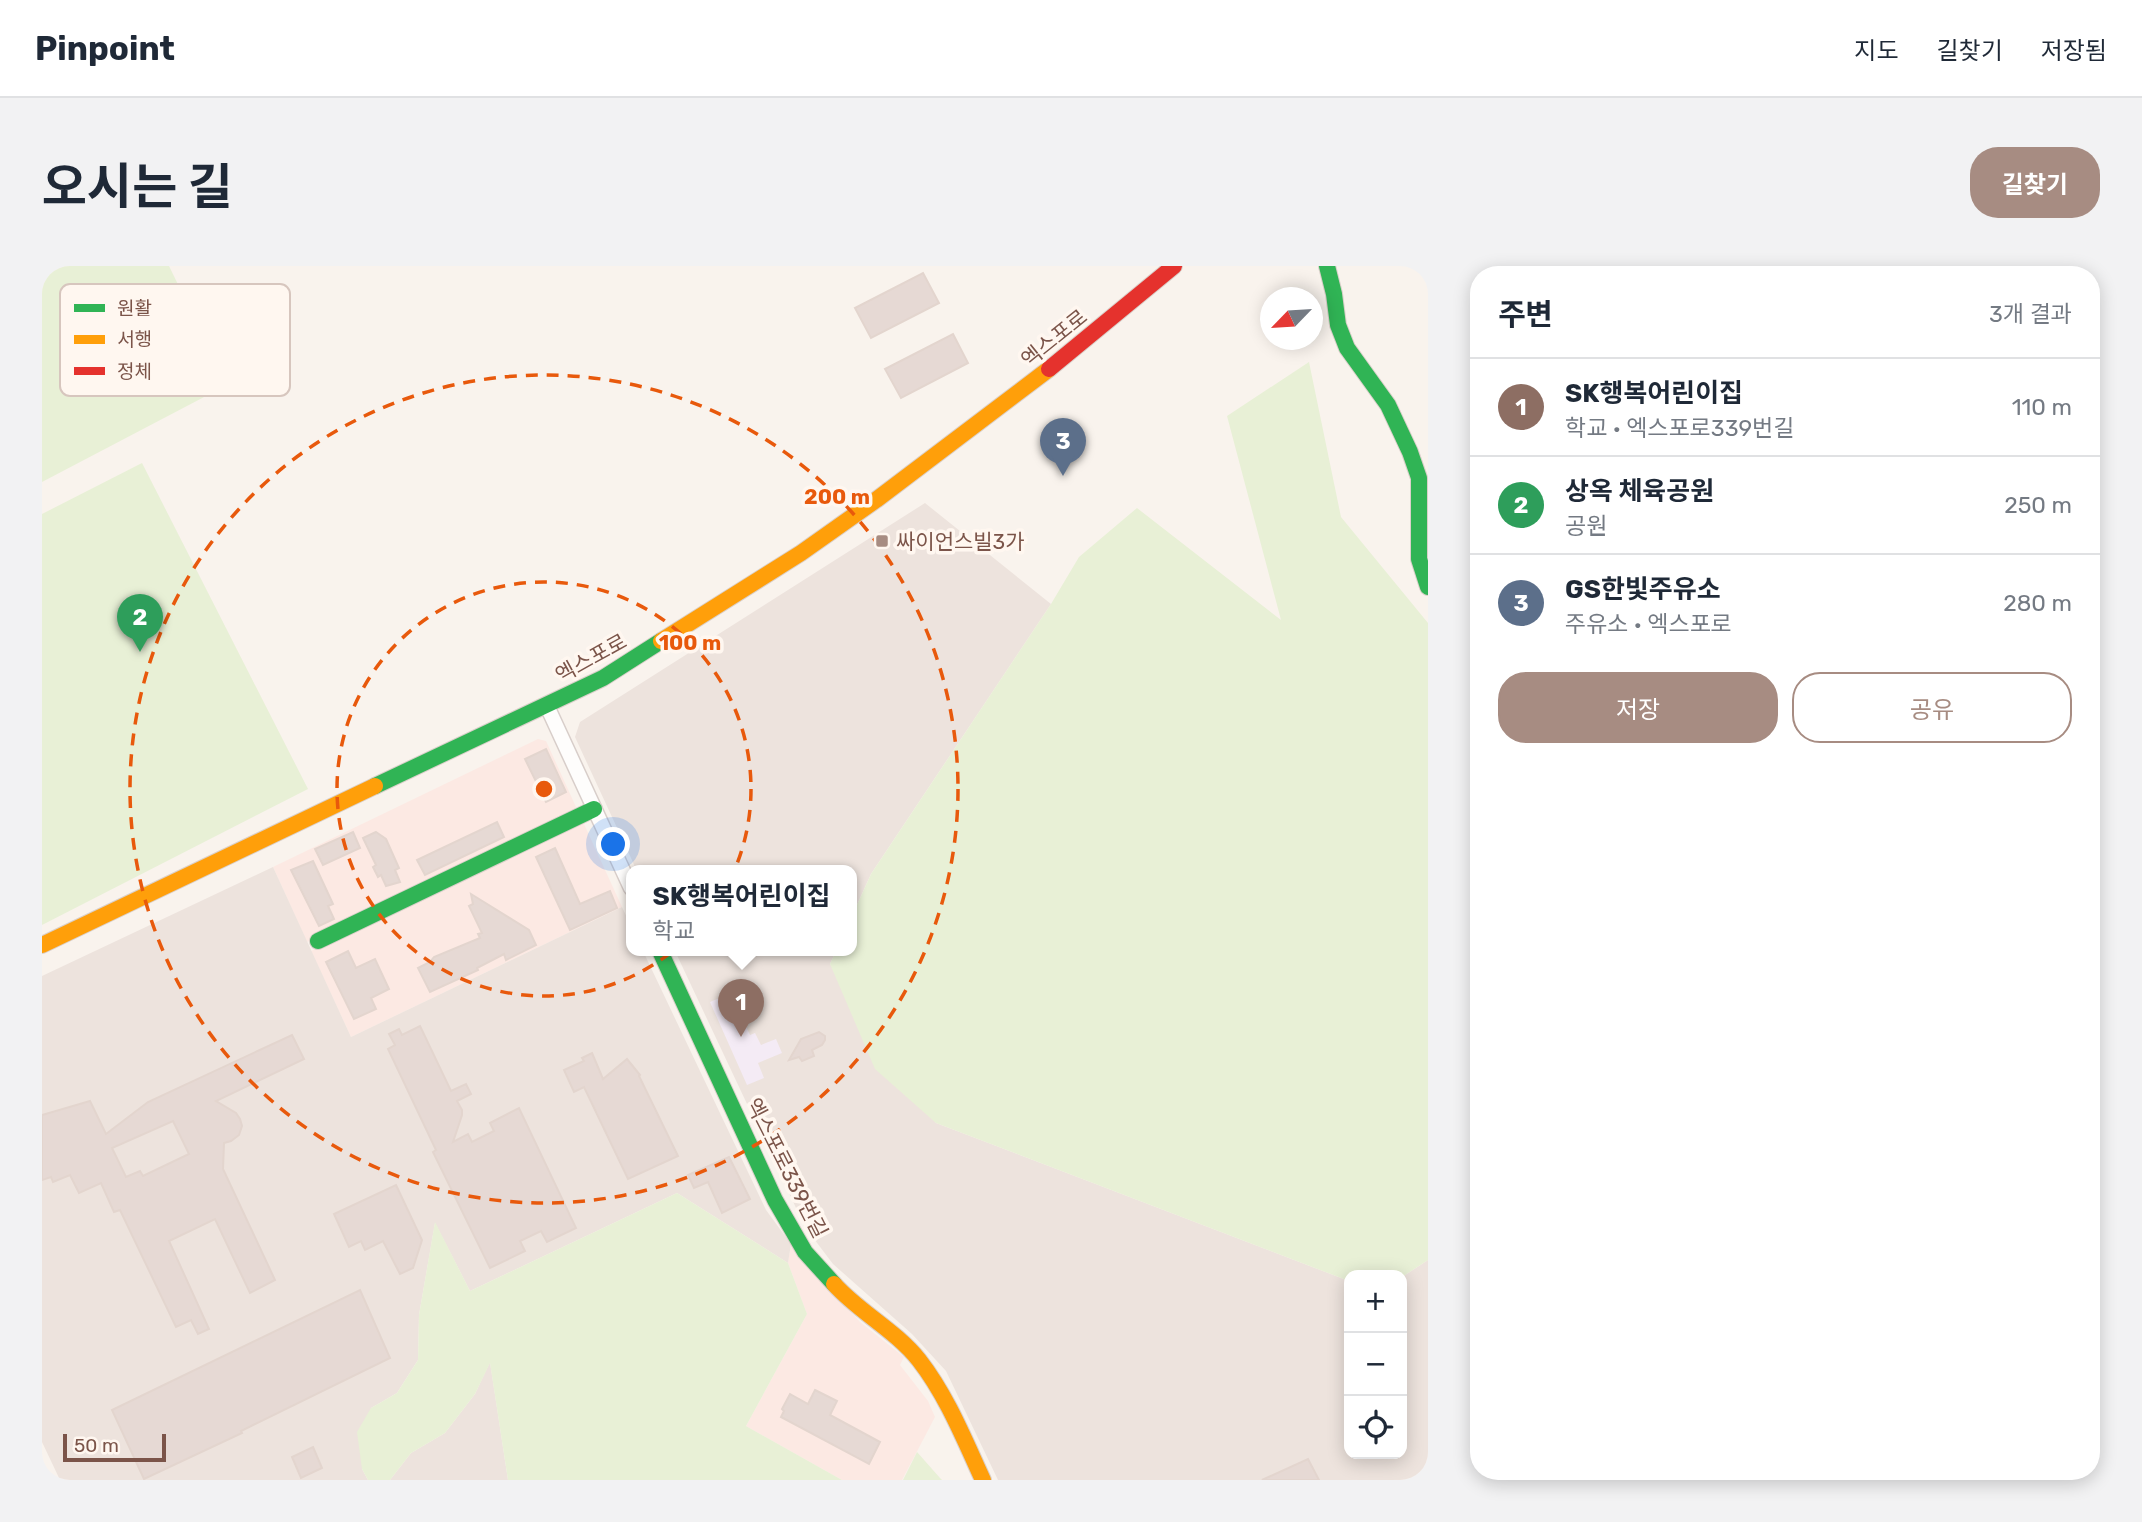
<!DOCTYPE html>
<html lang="ko">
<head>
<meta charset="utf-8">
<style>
  body { margin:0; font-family:Rubik,"Noto Sans KR",sans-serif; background:#f2f2f3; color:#1f2937 }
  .controls { position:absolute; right:21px; bottom:21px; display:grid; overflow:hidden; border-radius:14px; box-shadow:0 4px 18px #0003 }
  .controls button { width:63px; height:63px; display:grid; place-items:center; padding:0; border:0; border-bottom:2px solid #e0e1e3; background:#fff; color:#1f2937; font:35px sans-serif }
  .compass { position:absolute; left:1218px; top:21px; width:63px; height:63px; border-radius:50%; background:#fff; box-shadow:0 4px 18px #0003; rotate:245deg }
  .scale { position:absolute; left:21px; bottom:18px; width:103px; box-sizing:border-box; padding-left:7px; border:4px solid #7b5449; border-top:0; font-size:19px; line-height:24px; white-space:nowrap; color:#7b5449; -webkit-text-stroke:5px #fff7f0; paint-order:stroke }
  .you { position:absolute; left:572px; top:579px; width:24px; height:24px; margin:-18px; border:5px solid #fff; border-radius:50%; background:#1a73e8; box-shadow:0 0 0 10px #1a73e833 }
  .badge { display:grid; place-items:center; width:46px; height:46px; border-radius:50%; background:#a78c82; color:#fff; font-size:23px; font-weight:700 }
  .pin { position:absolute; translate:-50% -58px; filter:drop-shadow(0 2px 4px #0008) }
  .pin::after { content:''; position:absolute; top:37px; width:24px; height:21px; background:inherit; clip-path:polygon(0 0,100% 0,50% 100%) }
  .popup { position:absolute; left:584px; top:599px; width:231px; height:91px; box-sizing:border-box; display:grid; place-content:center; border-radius:14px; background:#fff; filter:drop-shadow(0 2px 5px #0005); font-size:23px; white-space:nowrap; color:#747a83 }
  .popup b { font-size:26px; color:#1f2937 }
  .popup::after { content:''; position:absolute; left:50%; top:100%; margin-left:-14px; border:14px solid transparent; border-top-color:#fff }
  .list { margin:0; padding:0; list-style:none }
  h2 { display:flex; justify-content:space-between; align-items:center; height:91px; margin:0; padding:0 28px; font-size:30px }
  h2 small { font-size:23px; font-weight:400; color:#747a83 }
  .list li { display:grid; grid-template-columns:46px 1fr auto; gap:21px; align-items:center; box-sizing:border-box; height:98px; padding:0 28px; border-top:2px solid #e0e1e3 }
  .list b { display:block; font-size:26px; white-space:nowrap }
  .list p { margin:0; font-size:23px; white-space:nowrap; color:#747a83 }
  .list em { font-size:23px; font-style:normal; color:#747a83 }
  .actions { display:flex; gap:14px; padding:21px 28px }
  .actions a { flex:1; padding:16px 0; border:2px solid #a78c82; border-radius:28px; text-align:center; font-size:24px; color:#a78c82 }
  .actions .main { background:#a78c82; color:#fff }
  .icon { flex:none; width:38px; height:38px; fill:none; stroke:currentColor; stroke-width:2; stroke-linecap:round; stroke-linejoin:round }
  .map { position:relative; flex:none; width:1386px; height:1214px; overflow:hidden; border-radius:28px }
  header { display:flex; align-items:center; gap:42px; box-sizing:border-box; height:98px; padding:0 35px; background:#fff; border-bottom:2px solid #e0e1e3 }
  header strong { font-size:33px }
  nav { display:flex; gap:38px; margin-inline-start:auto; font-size:24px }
  .intro { display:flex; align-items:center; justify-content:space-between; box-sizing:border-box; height:168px; padding:0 42px }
  h1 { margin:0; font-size:49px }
  .button { padding:18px 32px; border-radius:28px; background:#a78c82; color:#fff; font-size:24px; font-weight:700 }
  main { display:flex; gap:42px; padding:0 42px }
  aside { flex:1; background:#fff; border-radius:28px; box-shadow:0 4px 18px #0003 }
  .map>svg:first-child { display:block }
  .commercial { fill:#fce9e3 }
  .industrial { fill:#ede3dd }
  .education { fill:#f4ebf5 }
  .green { fill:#e8f0d6 }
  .building { fill:#e6d9d4; stroke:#e3d5ce; stroke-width:2; fill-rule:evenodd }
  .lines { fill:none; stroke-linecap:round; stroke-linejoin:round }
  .street-casing { stroke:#d8ceca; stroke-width:17 }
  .fast-casing { stroke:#dad0ca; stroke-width:18 }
  .slow-casing { stroke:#dad0ca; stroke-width:18 }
  .jam-casing { stroke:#dad0ca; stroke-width:18 }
  .street { stroke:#fefdfc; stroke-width:14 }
  .fast { stroke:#30b455; stroke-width:16 }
  .slow { stroke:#ff9f0a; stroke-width:16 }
  .jam { stroke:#e5322d; stroke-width:16 }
  .ring { fill:none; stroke:#e8590c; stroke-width:3.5; stroke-dasharray:12 9 }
  .poi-dot { fill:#a78c82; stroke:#fff7f0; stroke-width:2.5 }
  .labels { text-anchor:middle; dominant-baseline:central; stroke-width:7; stroke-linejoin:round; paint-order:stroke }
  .street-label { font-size:21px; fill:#7b5449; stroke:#fff7f0 }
  .poi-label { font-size:21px; fill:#7b5449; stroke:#fff7f0; text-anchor:start }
  .key { fill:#fff7f0; stroke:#d7c6be; stroke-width:2 }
  .key-label { font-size:19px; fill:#7b5449 }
  .centre { fill:#e8590c; stroke:#fff7f0; stroke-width:3.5 }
  .ring-label { font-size:21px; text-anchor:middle; font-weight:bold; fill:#e8590c; stroke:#fff7f0; stroke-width:7; stroke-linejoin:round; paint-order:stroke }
</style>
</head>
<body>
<header>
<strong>Pinpoint</strong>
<nav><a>지도</a><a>길찾기</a><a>저장됨</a></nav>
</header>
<div class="intro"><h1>오시는 길</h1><a class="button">길찾기</a></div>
<main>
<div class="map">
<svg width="1386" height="1214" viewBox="0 0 1386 1214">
  <rect width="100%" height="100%" fill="#f9f3ed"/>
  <g class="commercial">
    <polygon points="496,473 504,475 534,541 530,549 265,676 231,601"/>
    <polygon points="535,556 542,558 580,641 309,771 269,685"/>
    <polygon points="749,978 818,1056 862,1091 858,1099 886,1135 893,1151 860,1214 800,1214 704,1160 765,1048 746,997"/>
  </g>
  <g class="industrial">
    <polygon points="883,237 1009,338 829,608 809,652 809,605 595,605 533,471 538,456"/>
    <polygon points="231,601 309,771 580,641 589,660 589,685 601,685 724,944 749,978 746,997 635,927 428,1025 393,957 377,1049 376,1094 355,1127 329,1142 320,1203 326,1214 18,1214 0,1176 0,710"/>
    <polygon points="633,685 794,685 788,698 894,857 1307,1015 1307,1188 1360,1188 1360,1011 1386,994 1386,1214 956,1214 904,1105 870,1068 791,998 763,961"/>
    <polygon points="448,1096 466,1214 348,1214 369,1187 403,1167 433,1128"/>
  </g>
  <polygon class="education" points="699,723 709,746 699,750 708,769 713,767 719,779 734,773 740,787 716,797 722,812 705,819 668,736"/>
  <g class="green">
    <polygon points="0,0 127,0 185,119 0,216"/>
    <polygon points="1267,96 1299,251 1386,357 1386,994 1360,1011 1360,1009 1307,1009 1307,1015 894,857 833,803 788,698 794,685 809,685 809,652 829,608 1009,338 1037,291 1095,242 1239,354 1185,150"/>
    <polygon points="100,197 266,523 0,659 0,248"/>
    <polygon points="635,927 746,997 765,1048 704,1160 800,1214 466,1214 448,1097 433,1128 403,1167 369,1187 348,1214 326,1214 320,1203 315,1166 329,1142 355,1127 376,1094 377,1049 393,956 428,1025"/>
    <polygon points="875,1186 898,1212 900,1214 861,1214"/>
  </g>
  <g class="building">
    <polygon points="881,7 897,37 829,72 813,42"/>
    <polygon points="911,68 926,97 859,132 843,103"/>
    <polygon points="504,483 524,526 504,536 483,493"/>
    <polygon points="455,556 462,571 383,609 375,594"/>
    <polygon points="311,566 318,582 281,599 273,583"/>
    <polygon points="334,566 344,573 357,602 353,604 358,616 344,620 339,609 336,611 331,601 334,599 321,572"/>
    <polygon points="513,582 538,638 568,625 575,642 528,664 494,591"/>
    <polygon points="271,595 291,638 286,640 292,653 277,660 249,604"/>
    <polygon points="429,628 487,664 494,679 464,694 462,688 435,702 436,704 388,726 376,702 388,696 392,691 438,672 436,668 440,667 427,640 431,638"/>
    <polygon points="306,685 314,702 333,693 347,723 329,732 334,743 312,753 284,696"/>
    <polygon points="378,760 409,825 424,818 429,828 415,835 420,844 420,849 411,876 426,868 430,876 452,865 448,857 477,842 534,962 505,976 499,965 478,975 483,985 448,1002 391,886 394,884 346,783 353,779 347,768 357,763 360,769"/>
    <polygon points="777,766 783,770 783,774 780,779 770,784 772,790 760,795 757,791 747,794 759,773"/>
    <path d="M250 769 262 793 174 835 194 847 198 853 200 860 197 869 189 875 182 877 181 903 233 1014 208 1027 173 953 127 975 167 1063 156 1068 149 1054 134 1061 78 944 72 946 59 917 37 927 28 909 11 916 9 911 0 914V849L48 835 64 868 106 836ZM131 855 147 888 101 910 98 905 84 911 70 882Z"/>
    <polygon points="550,787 561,813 585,793 598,809 597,810 636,890 586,913 542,821 532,826 522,804 542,795 540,792"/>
    <polygon points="687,891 708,933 680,947 666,916 652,922 646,909"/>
    <polygon points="354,919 380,974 371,1002 358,1008 341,975 323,984 319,975 307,981 292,948"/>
    <polygon points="318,1024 348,1092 199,1165 200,1167 102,1213 70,1144"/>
    <polygon points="773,1124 795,1135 788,1149 838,1176 827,1198 739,1151 742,1145 740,1143 748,1128 766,1138"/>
    <polygon points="271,1181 280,1202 259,1212 250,1191"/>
    <polygon points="1266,1193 1277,1214 1220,1214"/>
  </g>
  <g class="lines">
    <defs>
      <polyline id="street" points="505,440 589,622"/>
      <g id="fast">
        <polyline points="1285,0 1292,28 1296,59 1305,82 1346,139 1368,186 1377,212 1377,293 1386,321"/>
        <polyline points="333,520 561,412 619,375"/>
        <polyline points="276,675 552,543"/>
        <polyline points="618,685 733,934 763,986 792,1018"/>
      </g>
      <g id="slow">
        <polyline points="619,375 759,287 834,234 1007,103"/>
        <polyline points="0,679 333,520"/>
        <path d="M792 1018C817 1046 853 1064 877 1094 905 1130 922 1173 941 1214"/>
      </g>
      <polyline id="jam" points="1007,103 1132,0"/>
    </defs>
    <use href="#street" class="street-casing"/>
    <use href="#fast" class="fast-casing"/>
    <use href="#slow" class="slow-casing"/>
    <use href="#jam" class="jam-casing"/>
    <use href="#street" class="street"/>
    <use href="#fast" class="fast"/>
    <use href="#slow" class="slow"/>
    <use href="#jam" class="jam"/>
  </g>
  <g class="ring">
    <circle cx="502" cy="523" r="207"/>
    <circle cx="502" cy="523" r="414"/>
  </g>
  <rect class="poi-dot" x="833" y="268" width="14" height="14" rx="3.5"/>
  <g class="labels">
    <g class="street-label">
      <text transform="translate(1012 72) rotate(-39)">엑스포로</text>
      <text transform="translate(549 392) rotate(-29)">엑스포로</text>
      <text transform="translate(745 902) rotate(63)">엑스포로339번길</text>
    </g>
    <g class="poi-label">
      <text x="854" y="275">싸이언스빌3가</text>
    </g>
  </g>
  <rect x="18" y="18" width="230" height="112" rx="10" class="key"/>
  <rect x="32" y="38" width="31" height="8" fill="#30b455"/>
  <rect x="32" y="69" width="31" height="9" fill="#ff9f0a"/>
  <rect x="32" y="101" width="31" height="8" fill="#e5322d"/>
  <g class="key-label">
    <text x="75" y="49">원활</text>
    <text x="75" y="80">서행</text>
    <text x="75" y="112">정체</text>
  </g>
  <circle cx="502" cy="523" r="10" class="centre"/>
  <g class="ring-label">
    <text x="795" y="238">200 m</text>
    <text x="648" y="384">100 m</text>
  </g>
</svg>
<div class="controls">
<button>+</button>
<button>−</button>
<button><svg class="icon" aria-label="locate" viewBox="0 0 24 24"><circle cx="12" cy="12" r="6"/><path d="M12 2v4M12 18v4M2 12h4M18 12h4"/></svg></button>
</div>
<svg class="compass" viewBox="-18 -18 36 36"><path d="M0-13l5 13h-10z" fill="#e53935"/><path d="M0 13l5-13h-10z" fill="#747a83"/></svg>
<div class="scale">50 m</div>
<div class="you"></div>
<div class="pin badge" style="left:699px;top:771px;background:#8d6e63">1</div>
<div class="popup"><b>SK행복어린이집</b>학교</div>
<div class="pin badge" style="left:98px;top:386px;background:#2e9e5b">2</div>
<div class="pin badge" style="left:1021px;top:210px;background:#5c6f8a">3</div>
</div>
<aside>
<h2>주변<small>3개 결과</small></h2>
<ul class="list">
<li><span class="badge" style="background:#8d6e63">1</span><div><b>SK행복어린이집</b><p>학교 · 엑스포로339번길</p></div><em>110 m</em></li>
<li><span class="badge" style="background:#2e9e5b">2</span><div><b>상옥 체육공원</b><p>공원</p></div><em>250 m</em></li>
<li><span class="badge" style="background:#5c6f8a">3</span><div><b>GS한빛주유소</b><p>주유소 · 엑스포로</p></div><em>280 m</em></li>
</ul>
<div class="actions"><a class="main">저장</a><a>공유</a></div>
</aside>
</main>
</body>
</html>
